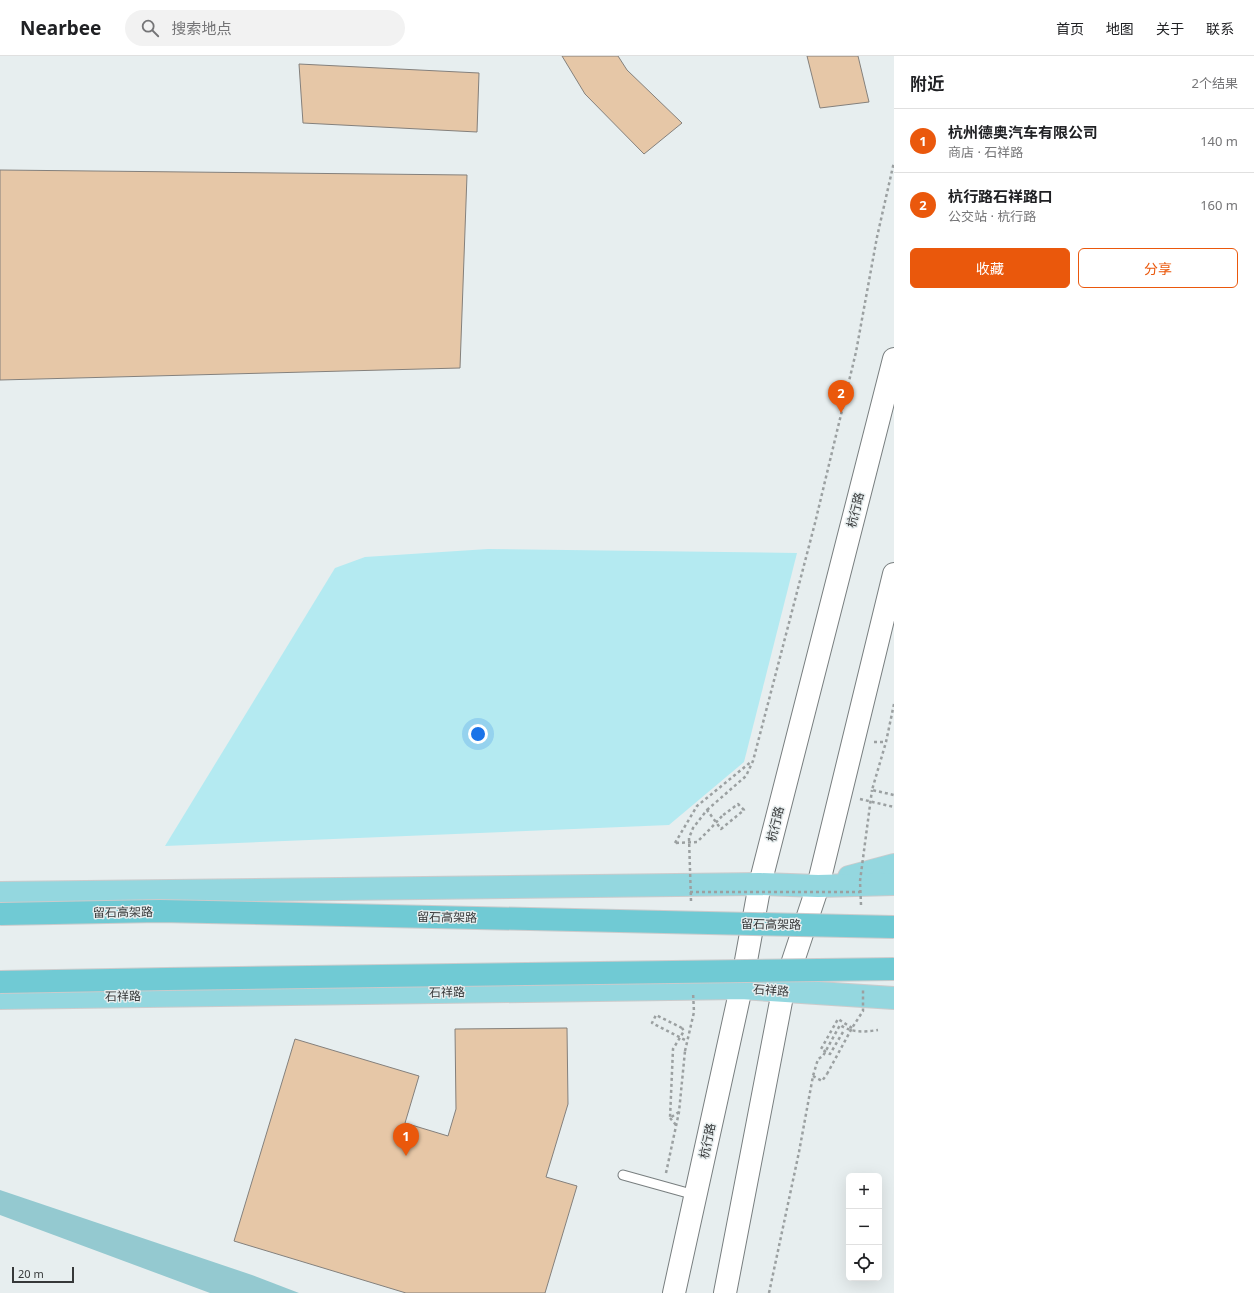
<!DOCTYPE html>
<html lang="zh">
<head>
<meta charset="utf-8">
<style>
  body { margin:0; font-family:"Noto Sans","Noto Sans SC",sans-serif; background:#f2f2f2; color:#202124 }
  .controls { position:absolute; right:12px; bottom:12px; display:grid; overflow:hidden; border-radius:6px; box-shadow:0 4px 16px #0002 }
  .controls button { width:36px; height:36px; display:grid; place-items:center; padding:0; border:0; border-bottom:1px solid #e0e0e0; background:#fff; color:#202124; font:20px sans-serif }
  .scale { position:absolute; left:12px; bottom:10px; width:62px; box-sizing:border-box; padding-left:4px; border:2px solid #363839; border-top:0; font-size:11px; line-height:14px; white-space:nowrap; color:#363839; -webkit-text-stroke:3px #e7eeef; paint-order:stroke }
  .you { position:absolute; left:478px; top:678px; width:14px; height:14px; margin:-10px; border:3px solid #fff; border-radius:50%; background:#1a73e8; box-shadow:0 0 0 6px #1a73e833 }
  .badge { display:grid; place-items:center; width:26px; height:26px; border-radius:50%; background:#ea580c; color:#fff; font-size:13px; font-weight:700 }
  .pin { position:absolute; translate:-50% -33px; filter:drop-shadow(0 1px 2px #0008) }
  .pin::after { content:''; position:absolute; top:21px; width:14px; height:12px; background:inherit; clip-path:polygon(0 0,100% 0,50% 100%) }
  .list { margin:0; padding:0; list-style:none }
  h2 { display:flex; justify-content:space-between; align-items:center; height:52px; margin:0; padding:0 16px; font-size:17px }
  h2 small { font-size:13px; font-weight:400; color:#757577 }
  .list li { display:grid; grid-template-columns:26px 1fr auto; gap:12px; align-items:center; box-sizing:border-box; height:64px; padding:0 16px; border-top:1px solid #e0e0e0 }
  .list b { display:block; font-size:15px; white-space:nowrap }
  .list p { margin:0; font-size:13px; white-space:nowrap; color:#757577 }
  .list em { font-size:13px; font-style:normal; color:#757577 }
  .actions { display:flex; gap:8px; padding:12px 16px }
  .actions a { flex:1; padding:9px 0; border:1px solid #ea580c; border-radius:6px; text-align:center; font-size:14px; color:#ea580c }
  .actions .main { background:#ea580c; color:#fff }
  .icon { flex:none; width:22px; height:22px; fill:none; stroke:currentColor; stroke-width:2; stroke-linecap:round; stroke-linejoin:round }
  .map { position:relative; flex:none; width:894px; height:1237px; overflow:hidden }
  header { display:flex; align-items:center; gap:24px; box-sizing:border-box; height:56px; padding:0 20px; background:#fff; border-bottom:1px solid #e0e0e0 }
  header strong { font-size:19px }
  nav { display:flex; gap:22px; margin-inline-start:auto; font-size:14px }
  .search { width:280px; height:36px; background:#f2f2f2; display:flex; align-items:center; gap:10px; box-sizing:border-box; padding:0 14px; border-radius:22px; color:#757577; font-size:15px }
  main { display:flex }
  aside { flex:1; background:#fff }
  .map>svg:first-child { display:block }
  .green { fill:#b4eaf1 }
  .water { fill:#94c9d0 }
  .building { fill:#e6c7a7; stroke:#84807c }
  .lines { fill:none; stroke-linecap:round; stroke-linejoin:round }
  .service-casing { stroke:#787e7f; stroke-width:11 }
  .secondary-casing { stroke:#787e7f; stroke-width:24 }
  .primary-casing { stroke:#cbcbcc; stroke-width:24 }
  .path { stroke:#9ba0a1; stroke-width:2.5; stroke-dasharray:3 3; stroke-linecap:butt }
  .service { stroke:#fff; stroke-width:9 }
  .secondary { stroke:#fff; stroke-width:22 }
  .primary { stroke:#94d7df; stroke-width:22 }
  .trunk-bridge-casing { stroke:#cbcbcc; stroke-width:24; stroke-linecap:butt }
  .path-bridge { stroke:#9ba0a1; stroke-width:2.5; stroke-dasharray:3 3; stroke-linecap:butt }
  .trunk-bridge { stroke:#70cad4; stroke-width:22 }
  .labels { text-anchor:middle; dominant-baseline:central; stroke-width:3; stroke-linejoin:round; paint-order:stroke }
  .street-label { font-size:12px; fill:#363839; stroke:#e7eeef }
</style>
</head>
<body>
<header>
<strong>Nearbee</strong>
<div class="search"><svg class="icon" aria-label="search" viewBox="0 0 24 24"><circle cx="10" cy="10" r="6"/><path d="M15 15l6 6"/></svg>搜索地点</div>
<nav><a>首页</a><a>地图</a><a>关于</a><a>联系</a></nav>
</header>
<main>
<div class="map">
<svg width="894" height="1237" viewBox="0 0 894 1237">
  <rect width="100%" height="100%" fill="#e7eeef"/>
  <polygon class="green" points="488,493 797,497 744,706 669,769 165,790 335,512 365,501"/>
  <polygon class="water" points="0,1134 252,1219 299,1237 210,1237 0,1159"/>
  <g class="building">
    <polygon points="562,0 618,0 627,14 682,67 644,98 585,38"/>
    <polygon points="807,0 858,0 869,46 820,52"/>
    <polygon points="299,8 479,17 477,76 303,67"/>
    <polygon points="0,114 467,119 460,312 0,324"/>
    <polygon points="567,972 568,1048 546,1121 577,1130 545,1237 406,1237 234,1185 295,983 419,1020 405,1067 448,1080 456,1053 455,973"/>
  </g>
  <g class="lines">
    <defs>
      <polyline id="service" points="623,1119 695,1139"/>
      <g id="secondary">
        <polyline points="674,1237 741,932 760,828 894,303"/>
        <polyline points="725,1237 783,935 818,830 894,518"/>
      </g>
      <g id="primary">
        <polyline points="849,821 894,809"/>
        <polyline points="0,837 760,828 818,830 894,828"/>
        <polyline points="0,942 741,932 894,942"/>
      </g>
    </defs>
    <use href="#service" class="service-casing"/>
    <use href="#secondary" class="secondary-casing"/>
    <use href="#primary" class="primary-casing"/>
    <g class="path">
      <polyline points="894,648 886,686 872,734 894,739"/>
      <polyline points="874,686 886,686"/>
      <polyline points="860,743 894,751"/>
      <polyline points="707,754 746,720 753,705 815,467 856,296 877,181 894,106"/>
      <polyline points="675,787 697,750 752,705"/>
      <polyline points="676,787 697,786 711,772 722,760"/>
      <polyline points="813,1020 822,1025 827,1018"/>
      <polyline points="679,1056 670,1062 673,993 684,975 682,972"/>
      <polyline points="670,1062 676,1069"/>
      <polyline points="666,1117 679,1056 685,995"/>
      <path d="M769 1237 799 1096 813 1020 818 1003 823 1000 840 969C852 977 864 976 878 974"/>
    </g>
    <use href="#service" class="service"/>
    <use href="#secondary" class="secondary"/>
    <use href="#primary" class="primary"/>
    <defs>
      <g id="trunk-bridge">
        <polyline points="0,858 160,855 894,871"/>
        <polyline points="0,926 167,923 894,913"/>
      </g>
    </defs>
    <use href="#trunk-bridge" class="trunk-bridge-casing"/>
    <g class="path-bridge">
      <polyline points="690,836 860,836"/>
      <polyline points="691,845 689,782 693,772 707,754 721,773 744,754 738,748 722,760"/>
      <polyline points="861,849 860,825 872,734"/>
      <polyline points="682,972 656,959 652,967 687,985"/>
      <polyline points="843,976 830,998 821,993 838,963 852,972"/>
      <polyline points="685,995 694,956 693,936"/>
      <polyline points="827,1018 852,972 863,955 863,934"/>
    </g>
    <use href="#trunk-bridge" class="trunk-bridge"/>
  </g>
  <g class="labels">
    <g class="street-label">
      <text transform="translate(855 454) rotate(-76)">杭行路</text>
      <text transform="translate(775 768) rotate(-76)">杭行路</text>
      <text transform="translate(123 856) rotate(-1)">留石高架路</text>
      <text transform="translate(447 861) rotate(1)">留石高架路</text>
      <text transform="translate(771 868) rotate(1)">留石高架路</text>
      <text transform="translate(771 934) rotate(4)">石祥路</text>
      <text transform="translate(447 936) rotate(-1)">石祥路</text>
      <text transform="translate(123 940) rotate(-1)">石祥路</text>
      <text transform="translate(707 1085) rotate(-78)">杭行路</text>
    </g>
  </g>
</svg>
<div class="controls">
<button>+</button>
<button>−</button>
<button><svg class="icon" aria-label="locate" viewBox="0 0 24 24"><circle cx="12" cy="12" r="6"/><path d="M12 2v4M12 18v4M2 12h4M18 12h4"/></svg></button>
</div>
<div class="scale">20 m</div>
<div class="you"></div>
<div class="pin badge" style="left:406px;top:1100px">1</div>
<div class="pin badge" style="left:841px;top:357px">2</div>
</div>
<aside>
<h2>附近<small>2个结果</small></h2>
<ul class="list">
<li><span class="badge">1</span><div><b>杭州德奥汽车有限公司</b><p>商店 · 石祥路</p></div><em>140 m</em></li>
<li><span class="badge">2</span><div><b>杭行路石祥路口</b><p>公交站 · 杭行路</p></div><em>160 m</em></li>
</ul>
<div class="actions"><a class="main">收藏</a><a>分享</a></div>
</aside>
</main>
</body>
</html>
